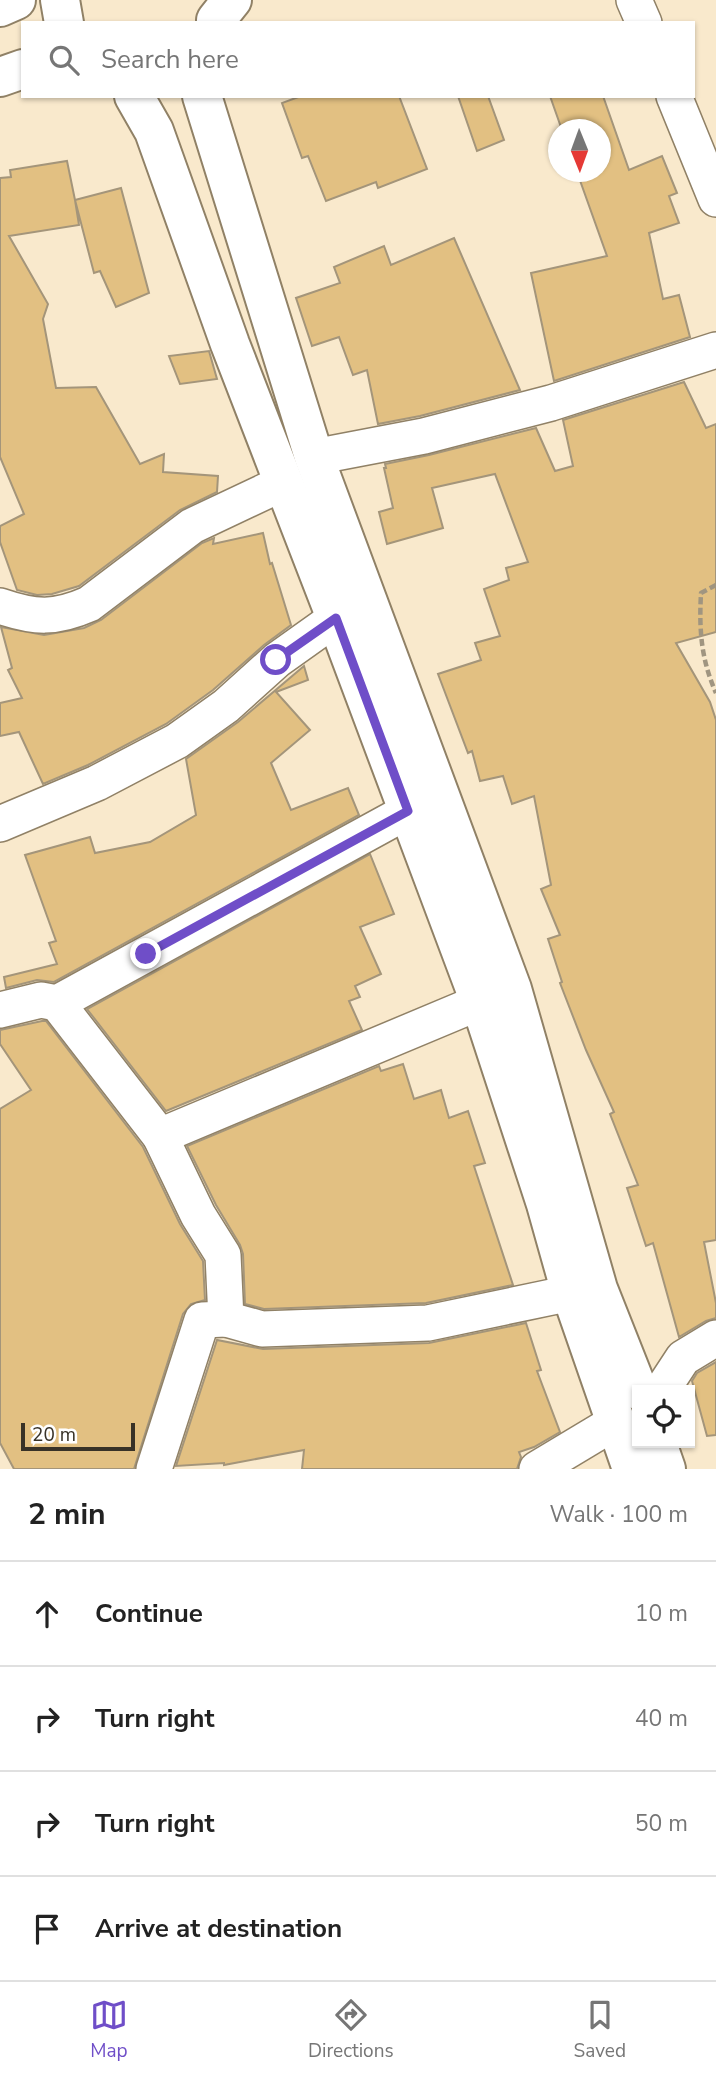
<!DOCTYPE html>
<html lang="en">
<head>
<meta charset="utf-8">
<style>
  body { margin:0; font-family:"Nunito Sans",sans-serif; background:#f2f2f2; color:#222 }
  .controls { position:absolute; right:21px; bottom:21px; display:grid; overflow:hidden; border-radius:0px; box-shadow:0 2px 5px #0004 }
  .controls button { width:63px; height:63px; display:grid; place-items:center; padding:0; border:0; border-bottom:2px solid #e0e0e0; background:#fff; color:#222; font:35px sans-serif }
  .compass { position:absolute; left:548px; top:119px; width:63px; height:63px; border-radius:50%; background:#fff; box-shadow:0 2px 5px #0004; rotate:179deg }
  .scale { position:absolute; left:21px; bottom:18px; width:114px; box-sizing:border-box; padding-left:7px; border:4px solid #383227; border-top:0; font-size:19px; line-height:24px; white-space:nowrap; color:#383227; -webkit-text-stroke:5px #fff; paint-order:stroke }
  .stop { position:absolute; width:21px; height:21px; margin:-16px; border:5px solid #6f4ec8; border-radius:50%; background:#fff }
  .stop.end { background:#6f4ec8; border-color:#fff; box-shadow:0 2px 7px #0008 }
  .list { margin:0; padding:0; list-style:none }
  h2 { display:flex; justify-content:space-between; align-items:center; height:91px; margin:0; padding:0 28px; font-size:30px }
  h2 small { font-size:23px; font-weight:400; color:#767676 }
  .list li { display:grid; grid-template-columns:46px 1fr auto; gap:21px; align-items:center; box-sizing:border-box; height:105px; padding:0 28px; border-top:2px solid #e0e0e0 }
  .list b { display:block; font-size:26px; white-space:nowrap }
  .list em { font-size:23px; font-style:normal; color:#767676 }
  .icon { flex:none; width:38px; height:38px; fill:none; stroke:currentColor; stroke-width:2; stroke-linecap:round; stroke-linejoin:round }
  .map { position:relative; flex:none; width:716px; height:1469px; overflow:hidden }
  .search { position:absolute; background:#fff; box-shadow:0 2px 5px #0004; left:21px; right:21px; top:21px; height:77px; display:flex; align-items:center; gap:18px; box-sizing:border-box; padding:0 24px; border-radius:0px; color:#767676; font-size:26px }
  .sheet { height:511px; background:#fff }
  nav { display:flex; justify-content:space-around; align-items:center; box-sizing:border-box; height:98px; border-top:2px solid #e0e0e0; background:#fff; font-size:19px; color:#767676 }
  nav a { display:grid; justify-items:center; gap:4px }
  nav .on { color:#6f4ec8 }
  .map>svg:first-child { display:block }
  .building { fill:#e2c082; stroke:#a4957a; stroke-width:2 }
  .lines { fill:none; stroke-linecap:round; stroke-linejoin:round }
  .street-casing { stroke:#908166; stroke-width:38 }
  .secondary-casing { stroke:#908166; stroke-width:42 }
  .path { stroke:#a09580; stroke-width:4.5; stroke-dasharray:7 3.5; stroke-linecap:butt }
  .street { stroke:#fff; stroke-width:35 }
  .secondary { stroke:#fff; stroke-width:38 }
  .route { stroke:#6f4ec8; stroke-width:9 }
</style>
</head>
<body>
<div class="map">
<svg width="716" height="1469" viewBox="0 0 716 1469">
  <rect width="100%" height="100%" fill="#f9e9cc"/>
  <g class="building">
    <polygon points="301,96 399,96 427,169 378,188 376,182 326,201 308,156 302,158 282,103"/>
    <polygon points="458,96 488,96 504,140 477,151"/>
    <polygon points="550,96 603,96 629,170 662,156 677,193 669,196 679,223 649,233 663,299 679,295 690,337 554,381 531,273 607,256 577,172 600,172 600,130 562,130"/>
    <polygon points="67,161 75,200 121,188 149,293 116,307 100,271 94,273 75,200 79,225 9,236 48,304 43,319 56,388 96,387 140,464 164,454 163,472 218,476 217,492 180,510 79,586 52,594 37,595 17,590 0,542 0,526 24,514 0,457 0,178 11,177 10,170"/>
    <polygon points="454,238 520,390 420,416 378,424 367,370 353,375 339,337 312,346 296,298 340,283 334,267 384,246 391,265"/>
    <polygon points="209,351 217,379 180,384 169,356"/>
    <polygon points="684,382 706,428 716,424 716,632 676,643 710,702 716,720 716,1240 704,1242 716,1303 716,1318 706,1321 679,1337 653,1243 646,1246 627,1188 638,1185 610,1114 614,1112 586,1050 560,983 562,982 548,939 560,935 541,889 551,885 534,796 512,804 503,776 480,781 472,751 468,753 438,674 481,660 475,643 500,636 484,589 509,580 506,568 528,562 495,474 432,488 443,528 387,544 379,512 393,508 384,468 386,468 385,464 429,455 536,428 555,471 573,466 563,420"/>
    <polygon points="263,533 270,564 272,563 291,625 264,645 213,690 166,724 88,765 43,784 19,732 0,736 0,703 22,698 8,670 12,668 1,627 44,635 84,628 101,620 202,543 214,538 213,544"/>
    <polygon points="304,666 308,680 276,692 310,730 271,763 291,810 348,788 359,815 54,982 37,980 6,988 4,977 57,964 49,943 56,941 25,855 90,837 95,853 150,842 196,815 186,759 238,722"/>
    <polygon points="370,854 394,914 360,927 381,974 355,986 360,997 349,1001 362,1030 166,1111 87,1009"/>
    <polygon points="42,1021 46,1021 143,1147 180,1224 203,1261 205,1300 191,1304 183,1314 134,1469 14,1469 0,1443 0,1109 31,1090 0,1044 0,1030"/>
    <polygon points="403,1064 414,1099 441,1090 449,1118 468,1111 485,1163 474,1166 513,1285 426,1303 264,1309 245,1304 243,1254 240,1245 216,1205 187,1146 379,1066 381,1071"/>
    <polygon points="526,1323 541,1370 537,1371 560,1432 534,1447 519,1452 521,1457 517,1469 302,1469 304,1450 224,1465 224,1463 176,1466 217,1340 263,1349 429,1343"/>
    <polygon points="716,1362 716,1435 707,1436 692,1381 697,1373"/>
  </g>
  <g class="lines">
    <defs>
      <g id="street">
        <polyline points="634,0 644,23"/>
        <polyline points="674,96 716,199"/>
        <polyline points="314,457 424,436 551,403 716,350"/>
        <path d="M0 606C35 618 55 619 89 604L192 526 283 483"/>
        <polyline points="0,824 97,783 177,741 226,706 277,660 336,618"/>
        <polyline points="57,1003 160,1136 198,1215 223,1255 226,1319 262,1329 428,1323 571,1293"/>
        <polyline points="0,1010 41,1000 57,1003 408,811"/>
        <polyline points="160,1136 480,1002"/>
        <polyline points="662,1390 683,1358 716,1338"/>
        <polyline points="154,1469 202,1320 226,1319"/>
        <polyline points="537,1469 617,1421"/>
      </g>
      <g id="secondary">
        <polyline points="60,0 64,23"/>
        <polyline points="0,7 16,0"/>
        <polyline points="216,20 232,0"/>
        <polyline points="0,77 23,69"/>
        <polyline points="134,96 154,131 230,344 336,618 480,1002 546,1204 571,1293 632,1469"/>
        <polyline points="202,96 314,457 512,989 598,1289 638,1390"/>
        <polyline points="657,1443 666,1469"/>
      </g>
    </defs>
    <use href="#street" class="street-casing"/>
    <use href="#secondary" class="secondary-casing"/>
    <path class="path" d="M716 585 701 593C699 630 701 659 716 693"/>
    <use href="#street" class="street"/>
    <use href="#secondary" class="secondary"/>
  </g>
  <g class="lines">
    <polyline class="route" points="146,954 408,811 336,618 276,660"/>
  </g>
</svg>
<div class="controls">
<button><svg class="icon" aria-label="locate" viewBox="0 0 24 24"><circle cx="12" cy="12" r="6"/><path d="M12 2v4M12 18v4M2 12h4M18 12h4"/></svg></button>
</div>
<svg class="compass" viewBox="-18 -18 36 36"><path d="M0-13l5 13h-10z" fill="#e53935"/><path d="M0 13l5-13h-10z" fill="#767676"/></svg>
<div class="scale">20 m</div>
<div class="stop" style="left:276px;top:660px"></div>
<div class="stop end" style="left:146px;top:954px"></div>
<div class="search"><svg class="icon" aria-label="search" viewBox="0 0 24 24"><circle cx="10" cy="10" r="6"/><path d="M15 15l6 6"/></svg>Search here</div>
</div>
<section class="sheet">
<h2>2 min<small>Walk · 100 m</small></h2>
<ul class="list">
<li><svg class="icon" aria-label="ahead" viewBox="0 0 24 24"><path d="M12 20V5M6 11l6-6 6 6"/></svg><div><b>Continue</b></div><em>10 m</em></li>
<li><svg class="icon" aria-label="right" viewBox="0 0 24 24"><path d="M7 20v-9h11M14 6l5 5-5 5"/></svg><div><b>Turn right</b></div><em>40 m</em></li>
<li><svg class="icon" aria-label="right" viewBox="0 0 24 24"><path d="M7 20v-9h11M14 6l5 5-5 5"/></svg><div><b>Turn right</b></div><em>50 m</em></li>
<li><svg class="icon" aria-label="arrive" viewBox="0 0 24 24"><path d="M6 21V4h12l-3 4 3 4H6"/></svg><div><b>Arrive at destination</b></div></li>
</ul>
</section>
<nav>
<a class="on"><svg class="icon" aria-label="map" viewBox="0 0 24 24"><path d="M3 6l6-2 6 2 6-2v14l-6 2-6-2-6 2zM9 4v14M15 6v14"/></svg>Map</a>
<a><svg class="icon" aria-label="directions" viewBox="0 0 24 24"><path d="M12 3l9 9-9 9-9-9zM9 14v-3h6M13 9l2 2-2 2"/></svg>Directions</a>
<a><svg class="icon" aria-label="saved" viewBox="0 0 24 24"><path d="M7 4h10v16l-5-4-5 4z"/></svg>Saved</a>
</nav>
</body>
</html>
